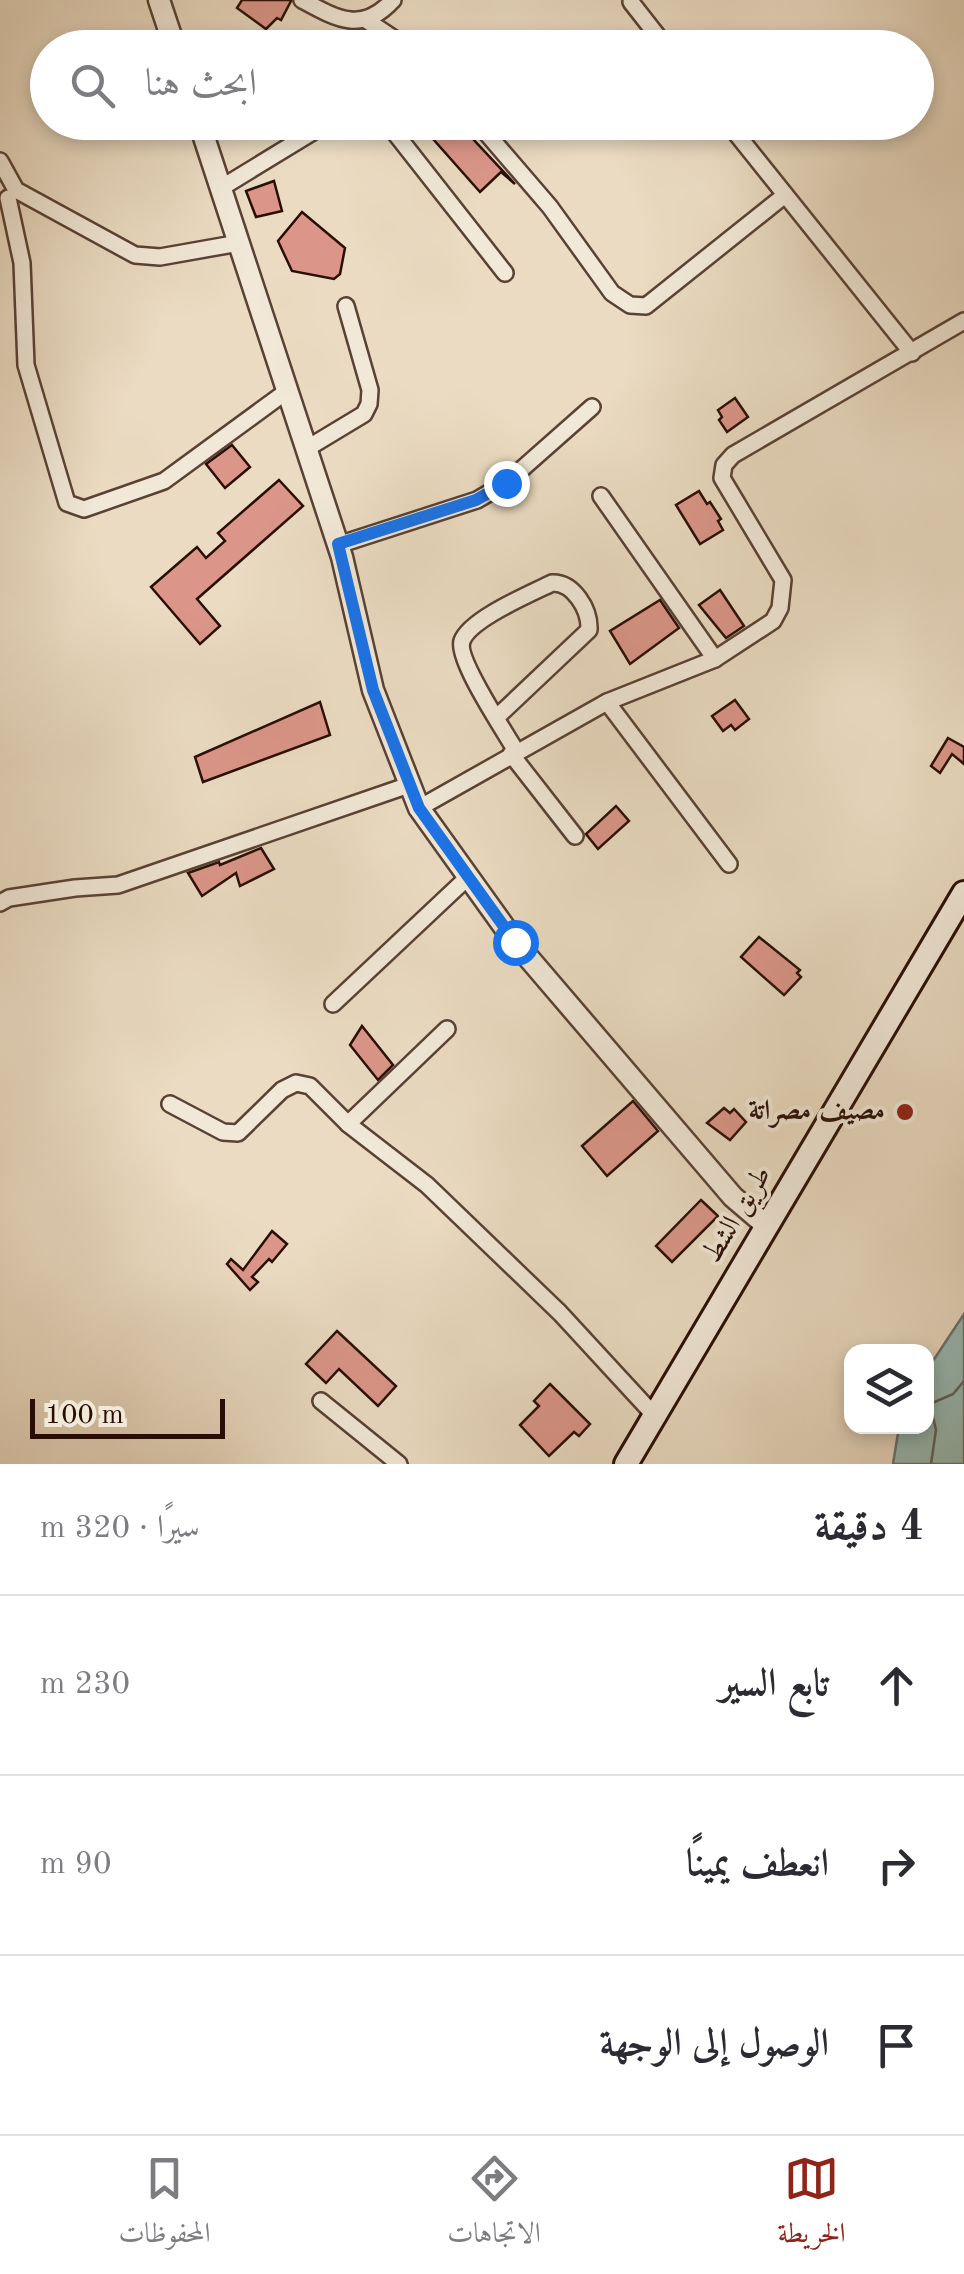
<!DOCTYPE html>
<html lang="ar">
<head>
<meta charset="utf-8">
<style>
  body { margin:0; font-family:"Old Standard TT",Amiri,serif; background:#f2f2f3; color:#2b2b33; direction:rtl }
  .controls { position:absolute; right:30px; bottom:30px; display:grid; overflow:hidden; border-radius:20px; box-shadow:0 5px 15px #0003 }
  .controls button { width:90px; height:90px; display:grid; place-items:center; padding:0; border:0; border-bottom:2px solid #e1e1e2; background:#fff; color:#2b2b33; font:50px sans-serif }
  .scale { position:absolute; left:30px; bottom:25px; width:195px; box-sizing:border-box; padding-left:10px; border:5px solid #290e05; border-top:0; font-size:28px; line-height:35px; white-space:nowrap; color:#290e05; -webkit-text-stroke:8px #f1e8d7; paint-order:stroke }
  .stop { position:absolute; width:30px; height:30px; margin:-22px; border:8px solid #1a73e8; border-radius:50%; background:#fff }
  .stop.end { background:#1a73e8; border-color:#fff; box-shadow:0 2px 10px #0008 }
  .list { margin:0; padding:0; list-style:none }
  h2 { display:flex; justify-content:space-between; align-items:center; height:130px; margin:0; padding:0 40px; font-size:42px }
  h2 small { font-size:32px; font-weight:400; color:#7c7c81 }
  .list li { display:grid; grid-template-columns:65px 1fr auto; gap:30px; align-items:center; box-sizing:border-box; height:180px; padding:0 40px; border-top:2px solid #e1e1e2 }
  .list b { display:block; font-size:38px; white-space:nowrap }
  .list em { font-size:32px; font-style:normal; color:#7c7c81 }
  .icon { flex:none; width:55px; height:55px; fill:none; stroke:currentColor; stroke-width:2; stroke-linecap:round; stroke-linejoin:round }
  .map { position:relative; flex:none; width:964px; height:1464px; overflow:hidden; direction:ltr }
  .search { position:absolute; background:#fff; box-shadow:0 5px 15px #0003; left:30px; right:30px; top:30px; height:110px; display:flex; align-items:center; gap:25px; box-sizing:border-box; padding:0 35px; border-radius:55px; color:#7c7c81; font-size:38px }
  .sheet { height:670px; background:#fff }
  nav { display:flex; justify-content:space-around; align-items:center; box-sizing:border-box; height:140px; border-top:2px solid #e1e1e2; background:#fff; font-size:28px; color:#7c7c81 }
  nav a { display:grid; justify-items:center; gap:5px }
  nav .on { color:#8f2418 }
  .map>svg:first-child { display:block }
  .water { fill:#98bbb5; stroke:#6c766f; stroke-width:2.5 }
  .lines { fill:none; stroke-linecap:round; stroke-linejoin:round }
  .shore { stroke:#60645d; stroke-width:2.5 }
  .building { fill:#db9689; stroke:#290e05; stroke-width:2.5 }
  .minor-casing { stroke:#594134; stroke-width:20 }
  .tertiary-casing { stroke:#594134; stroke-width:25 }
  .secondary-casing { stroke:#290e05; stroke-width:28 }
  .minor { stroke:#f1e8d7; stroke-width:15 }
  .tertiary { stroke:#f1e8d7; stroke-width:20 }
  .secondary { stroke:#f1e8d7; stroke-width:22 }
  .route { stroke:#1a73e8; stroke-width:12 }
  .poi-dot { fill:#8f2418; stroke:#f1e8d7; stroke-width:4 }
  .labels { text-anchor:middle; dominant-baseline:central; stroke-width:8; stroke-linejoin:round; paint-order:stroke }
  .poi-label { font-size:28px; font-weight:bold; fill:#290e05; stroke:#f1e8d7; text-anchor:end }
  .street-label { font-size:28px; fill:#290e05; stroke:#f1e8d7 }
</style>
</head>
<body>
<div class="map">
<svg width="964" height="1464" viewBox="0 0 964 1464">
  <rect width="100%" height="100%" fill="#eadbc2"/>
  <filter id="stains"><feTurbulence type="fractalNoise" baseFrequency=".002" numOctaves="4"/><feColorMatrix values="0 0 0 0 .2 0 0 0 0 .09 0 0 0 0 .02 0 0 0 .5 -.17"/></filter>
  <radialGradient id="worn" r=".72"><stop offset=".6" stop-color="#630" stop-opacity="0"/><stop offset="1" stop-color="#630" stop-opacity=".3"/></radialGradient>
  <polygon class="water" points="964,1314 964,1464 893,1464 899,1427 926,1426 927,1370"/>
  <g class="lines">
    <polyline class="shore" points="931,1464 936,1430 930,1404 953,1394 964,1381"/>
  </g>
  <g class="building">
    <polygon points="242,0 291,0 291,1 281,20 277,18 266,29 237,8"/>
    <polygon points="418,122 457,122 515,184 501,172 480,192"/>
    <polygon points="274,181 282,211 256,217 246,191"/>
    <polygon points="302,212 345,248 340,274 334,279 292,271 278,241"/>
    <polygon points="735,398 748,417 727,432 719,420 722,417 718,410"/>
    <polygon points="232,445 250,467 225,488 206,464"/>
    <polygon points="279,480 303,506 197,599 220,626 200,644 151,587 197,547 206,558 225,541 218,533"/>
    <polygon points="699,491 707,504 710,502 721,519 718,521 723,530 700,544 676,505"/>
    <polygon points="720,590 744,626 726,638 699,605"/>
    <polygon points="660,600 679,628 630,664 610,631"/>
    <polygon points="735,700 749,719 735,730 731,725 723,731 712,716"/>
    <polygon points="320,702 330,735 203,782 195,757"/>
    <polygon points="948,738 964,747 964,764 952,754 940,773 931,766"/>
    <polygon points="616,806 629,821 598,849 586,834"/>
    <polygon points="261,848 274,869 240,886 236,873 202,896 188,873 219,862 220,865"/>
    <polygon points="759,937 800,970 797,973 801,977 784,995 741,957"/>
    <polygon points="362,1026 393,1065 378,1080 350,1045"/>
    <polygon points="633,1101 658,1131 607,1176 582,1146"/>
    <polygon points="724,1108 730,1113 734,1109 746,1122 730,1140 707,1123"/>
    <polygon points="701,1200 718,1216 672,1262 656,1246"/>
    <polygon points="272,1231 287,1244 272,1262 269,1259 252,1277 258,1282 250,1290 227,1264 231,1259 243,1270"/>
    <polygon points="337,1331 396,1386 378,1406 339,1369 326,1383 306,1364"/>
    <polygon points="550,1384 590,1424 579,1436 574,1432 549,1456 520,1425 539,1406 534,1401"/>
  </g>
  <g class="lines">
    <defs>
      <g id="minor">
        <path d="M302 0C337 19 362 34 393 0"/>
        <polyline points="631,2 667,48"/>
        <polyline points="366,20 408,48"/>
        <polyline points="380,122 388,124 505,273"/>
        <polyline points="477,122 550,207 612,293 630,305 646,306 785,195"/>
        <polyline points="727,122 912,353"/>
        <polyline points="0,161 16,190 135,255 160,257 239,243"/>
        <polyline points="221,188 329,122"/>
        <polyline points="8,198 22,263 26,365 67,503 84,509 164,481 287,391"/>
        <polyline points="306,449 364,414 369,404 370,390 346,306"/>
        <polyline points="601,496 715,659"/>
        <polyline points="338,545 477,500 506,483 592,407"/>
        <polyline points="607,702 729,864"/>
        <path d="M497 717 589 630C590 609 573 582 552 583 530 594 470 619 462 641 456 659 505 732 516 751"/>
        <polyline points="511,754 575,836"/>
        <polyline points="419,808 607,702 715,659 773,621 780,608 783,580 722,478 724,465 733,455 964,321"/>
        <polyline points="0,903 9,898 75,888 118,885 409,785"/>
        <polyline points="333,1004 467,878"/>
        <polyline points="170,1104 223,1132 238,1133 282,1090 296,1083 310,1086 348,1124 427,1185 560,1313 654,1415"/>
        <polyline points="348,1124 447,1029"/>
        <polyline points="321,1401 399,1464"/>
      </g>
      <g id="tertiary">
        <polyline points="159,0 175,48"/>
        <polyline points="199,122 342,557 373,690 419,808 515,942 733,1197 767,1226"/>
      </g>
      <polyline id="secondary" points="626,1464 964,893"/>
    </defs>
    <use href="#minor" class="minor-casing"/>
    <use href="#tertiary" class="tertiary-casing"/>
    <use href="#secondary" class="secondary-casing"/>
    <use href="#minor" class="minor"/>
    <use href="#tertiary" class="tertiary"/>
    <use href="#secondary" class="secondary"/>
  </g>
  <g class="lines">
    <polyline class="route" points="506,483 476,500 338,544 373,690 419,808 515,942"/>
  </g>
  <circle class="poi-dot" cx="905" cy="1112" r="10"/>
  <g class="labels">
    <g class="poi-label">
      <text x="885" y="1112">مصيف مصراتة</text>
    </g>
    <g class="street-label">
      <text transform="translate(738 1215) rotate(-59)">طريق الشط</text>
    </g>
  </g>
  <rect width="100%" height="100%" filter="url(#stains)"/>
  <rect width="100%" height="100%" fill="url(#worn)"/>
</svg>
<div class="controls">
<button><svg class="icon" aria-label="layers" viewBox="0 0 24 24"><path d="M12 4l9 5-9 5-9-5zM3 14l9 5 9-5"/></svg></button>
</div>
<div class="scale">100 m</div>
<div class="stop" style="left:515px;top:942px"></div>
<div class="stop end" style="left:506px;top:483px"></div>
<div class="search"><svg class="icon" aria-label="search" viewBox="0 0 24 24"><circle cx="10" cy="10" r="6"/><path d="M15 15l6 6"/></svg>ابحث هنا</div>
</div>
<section class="sheet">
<h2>4 دقيقة<small>سيرًا · 320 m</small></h2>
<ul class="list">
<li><svg class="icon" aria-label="ahead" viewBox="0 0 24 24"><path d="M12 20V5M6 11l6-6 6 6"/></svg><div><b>تابع السير</b></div><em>230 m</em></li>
<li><svg class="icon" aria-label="right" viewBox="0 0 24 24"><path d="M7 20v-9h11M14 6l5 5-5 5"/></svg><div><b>انعطف يمينًا</b></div><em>90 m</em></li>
<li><svg class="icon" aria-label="arrive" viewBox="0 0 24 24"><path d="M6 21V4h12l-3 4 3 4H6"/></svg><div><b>الوصول إلى الوجهة</b></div></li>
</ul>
</section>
<nav>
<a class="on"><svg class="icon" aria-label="map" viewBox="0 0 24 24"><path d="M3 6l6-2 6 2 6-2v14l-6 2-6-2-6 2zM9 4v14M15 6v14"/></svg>الخريطة</a>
<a><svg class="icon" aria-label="directions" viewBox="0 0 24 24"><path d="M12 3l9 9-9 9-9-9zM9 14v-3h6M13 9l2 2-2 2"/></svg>الاتجاهات</a>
<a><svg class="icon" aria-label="saved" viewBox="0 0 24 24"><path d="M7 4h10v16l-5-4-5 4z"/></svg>المحفوظات</a>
</nav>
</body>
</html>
